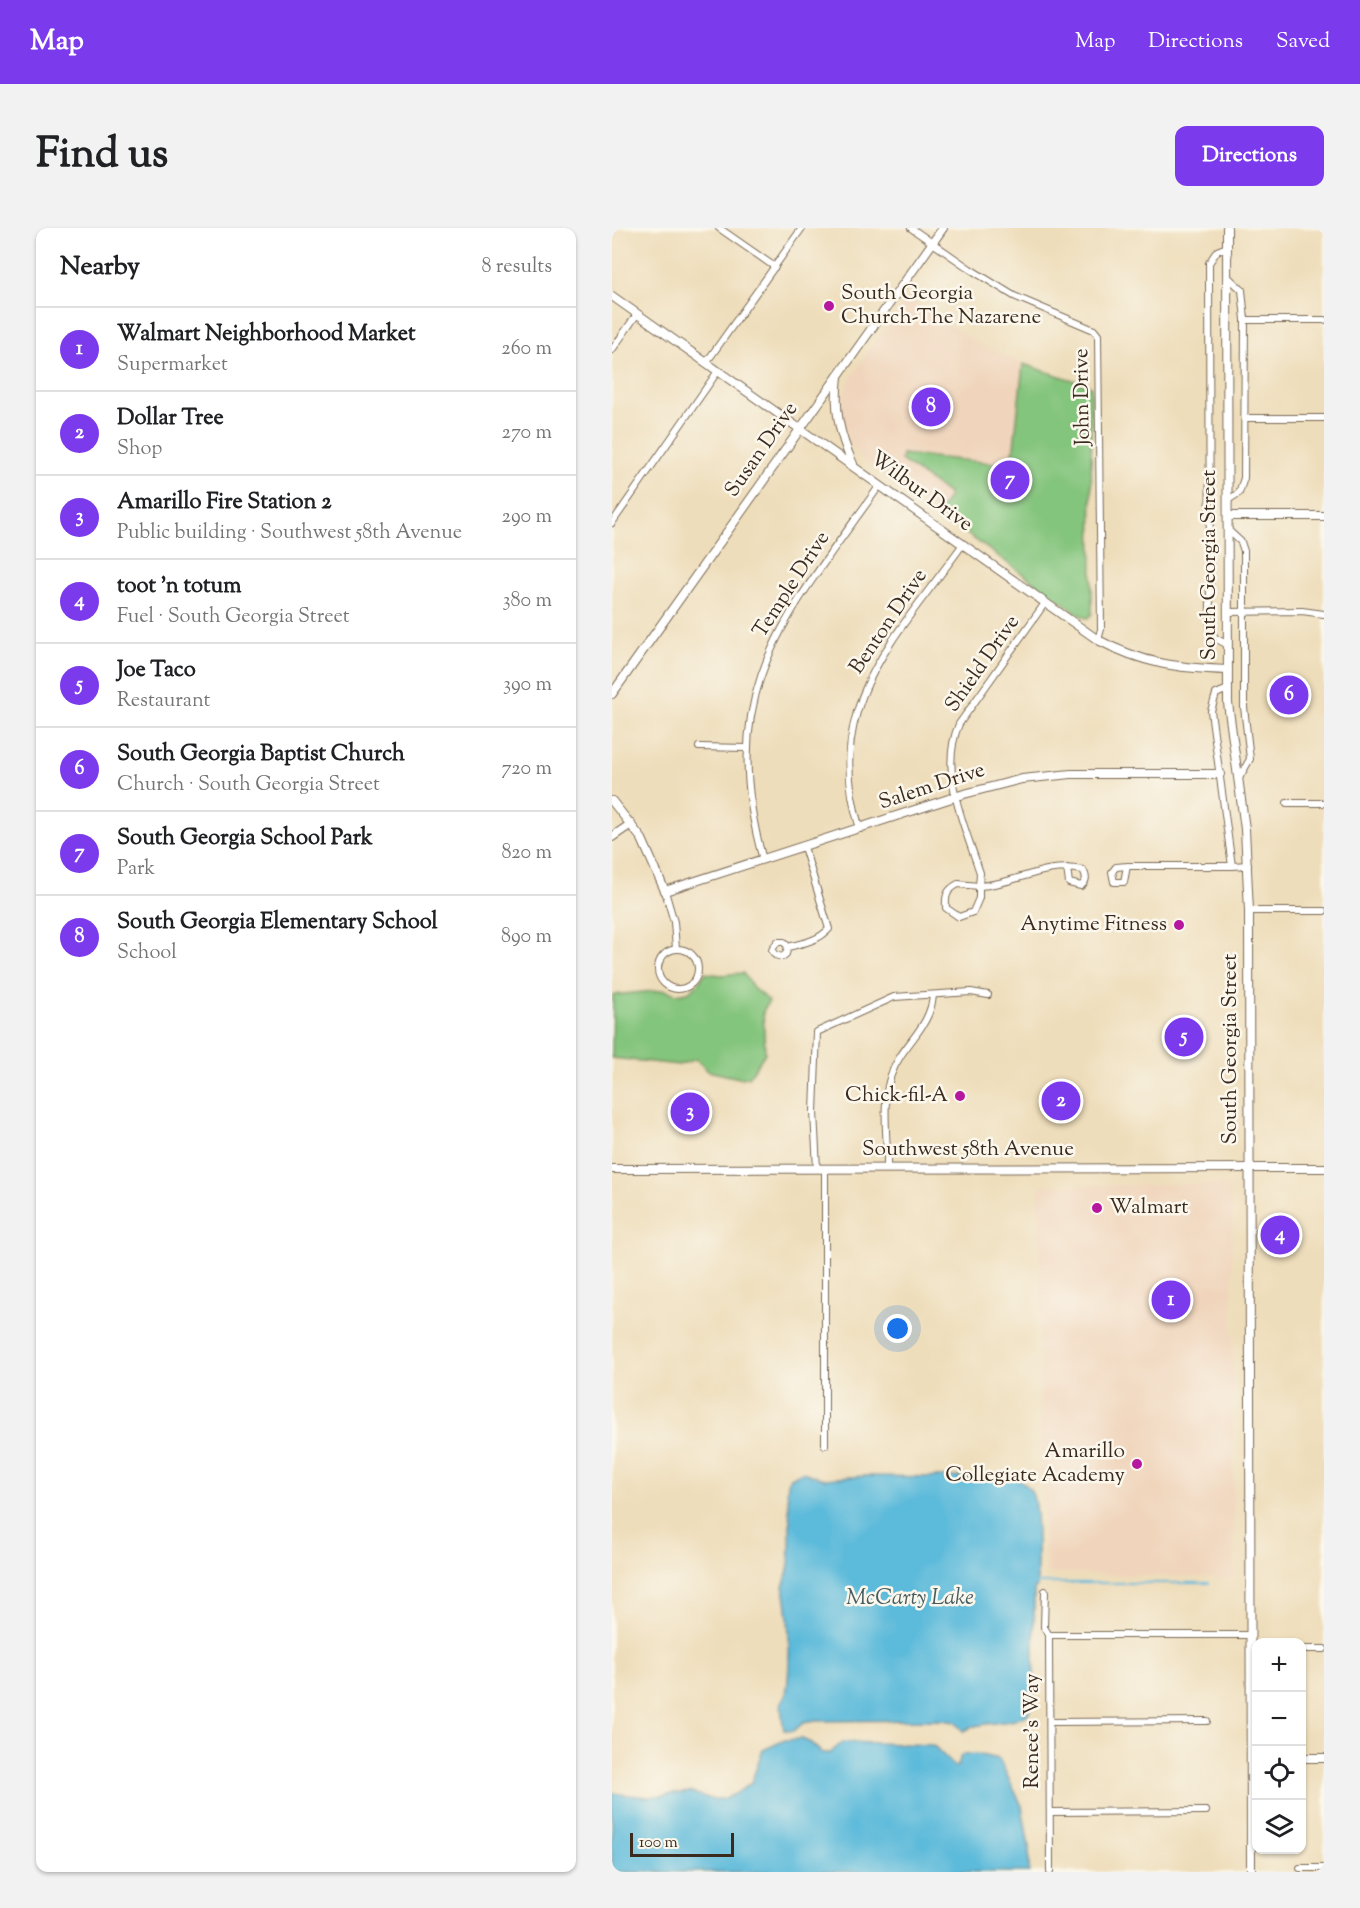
<!DOCTYPE html>
<html lang="en">
<head>
<meta charset="utf-8">
<style>
  body { margin:0; font-family:"Sorts Mill Goudy",serif; background:#f2f2f2; color:#202124 }
  .controls { position:absolute; right:18px; bottom:18px; display:grid; overflow:hidden; border-radius:12px; box-shadow:0 2px 4px #0004 }
  .controls button { width:54px; height:54px; display:grid; place-items:center; padding:0; border:0; border-bottom:2px solid #e0e0e0; background:#fff; color:#202124; font:30px sans-serif }
  .scale { position:absolute; left:18px; bottom:15px; width:104px; box-sizing:border-box; padding-left:6px; border:3px solid #3b2a1e; border-top:0; font-size:16px; line-height:21px; white-space:nowrap; color:#3b2a1e; -webkit-text-stroke:4px #fbf7ec; paint-order:stroke }
  .you { position:absolute; left:286px; top:1101px; width:21px; height:21px; margin:-15px; border:4px solid #fff; border-radius:50%; background:#1a73e8; box-shadow:0 0 0 9px #1a73e833 }
  .badge { display:grid; place-items:center; width:39px; height:39px; border-radius:50%; background:#7c3aed; color:#fff; font-size:20px; font-weight:700 }
  .pin { position:absolute; translate:-50% -50%; border:3px solid #fff; box-shadow:0 2px 6px #0006 }
  .list { margin:0; padding:0; list-style:none }
  h2 { display:flex; justify-content:space-between; align-items:center; height:78px; margin:0; padding:0 24px; font-size:26px }
  h2 small { font-size:20px; font-weight:400; color:#757577 }
  .list li { display:grid; grid-template-columns:39px 1fr auto; gap:18px; align-items:center; box-sizing:border-box; height:84px; padding:0 24px; border-top:2px solid #e0e0e0 }
  .list b { display:block; font-size:22px; white-space:nowrap }
  .list p { margin:0; font-size:20px; white-space:nowrap; color:#757577 }
  .list em { font-size:20px; font-style:normal; color:#757577 }
  .icon { flex:none; width:33px; height:33px; fill:none; stroke:currentColor; stroke-width:2; stroke-linecap:round; stroke-linejoin:round }
  .map { position:relative; flex:none; width:712px; height:1644px; overflow:hidden; border-radius:12px }
  header { display:flex; align-items:center; gap:36px; box-sizing:border-box; height:84px; padding:0 30px; background:#7c3aed; color:#fff }
  header strong { font-size:28px }
  nav { display:flex; gap:33px; margin-inline-start:auto; font-size:21px }
  .intro { display:flex; align-items:center; justify-content:space-between; box-sizing:border-box; height:144px; padding:0 36px }
  h1 { margin:0; font-size:42px }
  .button { padding:15px 27px; border-radius:12px; background:#7c3aed; color:#fff; font-size:21px; font-weight:700 }
  main { display:flex; gap:36px; padding:0 36px }
  aside { flex:1; background:#fff; border-radius:12px; box-shadow:0 2px 4px #0004 }
  .map>svg:first-child { display:block }
  .built { fill:#f0d5bc }
  .green { fill:#84c57d; stroke:#60784e; stroke-width:1.5 }
  .water { fill:#5bbada; stroke:#4b727c; stroke-width:1.5 }
  .lines { fill:none; stroke-linecap:round; stroke-linejoin:round }
  .stream { stroke:#5bbada; stroke-width:2 }
  .street-casing { stroke:#7a6955; stroke-width:8 }
  .secondary-casing { stroke:#7a6955; stroke-width:10 }
  .street { stroke:#fff; stroke-width:6 }
  .secondary { stroke:#fff; stroke-width:8 }
  .poi-dot { fill:#b5179e; stroke:#fbf7ec; stroke-width:2 }
  .labels { text-anchor:middle; dominant-baseline:central; stroke-width:5; stroke-linejoin:round; paint-order:stroke }
  .poi-label { font-size:21px; fill:#3b2a1e; stroke:#fbf7ec; text-anchor:end }
  .street-label { font-size:21px; fill:#3b2a1e; stroke:#fbf7ec }
  .water-label { font-size:22px; font-style:italic; fill:#465c60; stroke:#fbf7ec }
</style>
</head>
<body>
<header>
<strong>Map</strong>
<nav><a>Map</a><a>Directions</a><a>Saved</a></nav>
</header>
<div class="intro"><h1>Find us</h1><a class="button">Directions</a></div>
<main>
<aside>
<h2>Nearby<small>8 results</small></h2>
<ul class="list">
<li><span class="badge">1</span><div><b>Walmart Neighborhood Market</b><p>Supermarket</p></div><em>260 m</em></li>
<li><span class="badge">2</span><div><b>Dollar Tree</b><p>Shop</p></div><em>270 m</em></li>
<li><span class="badge">3</span><div><b>Amarillo Fire Station 2</b><p>Public building · Southwest 58th Avenue</p></div><em>290 m</em></li>
<li><span class="badge">4</span><div><b>toot 'n totum</b><p>Fuel · South Georgia Street</p></div><em>380 m</em></li>
<li><span class="badge">5</span><div><b>Joe Taco</b><p>Restaurant</p></div><em>390 m</em></li>
<li><span class="badge">6</span><div><b>South Georgia Baptist Church</b><p>Church · South Georgia Street</p></div><em>720 m</em></li>
<li><span class="badge">7</span><div><b>South Georgia School Park</b><p>Park</p></div><em>820 m</em></li>
<li><span class="badge">8</span><div><b>South Georgia Elementary School</b><p>School</p></div><em>890 m</em></li>
</ul>
</aside>
<div class="map">
<svg width="712" height="1644" viewBox="0 0 712 1644">
  <rect width="100%" height="100%" fill="#fbf7ec"/>
  <filter id="ink" filterUnits="userSpaceOnUse"><feTurbulence type="fractalNoise" baseFrequency=".0167" numOctaves="2"/><feDisplacementMap in="SourceGraphic" scale="12" xChannelSelector="R" yChannelSelector="G"/><feConvolveMatrix kernelMatrix="1 2 1 2 8 2 1 2 1" color-interpolation-filters="sRGB"/></filter>
  <filter id="wash" filterUnits="userSpaceOnUse"><feTurbulence type="fractalNoise" baseFrequency=".008" numOctaves="4" result="noise"/><feDisplacementMap in="SourceGraphic" scale="24" xChannelSelector="R" yChannelSelector="G"/><feGaussianBlur stdDeviation="1.35" result="paint"/><feColorMatrix in="noise" values="0 0 0 0 0 0 0 0 0 0 0 0 0 0 0 0 0 1.4 0 .05"/><feComposite in="paint" operator="in"/></filter>
  <g filter="url(#wash)">
    <rect width="100%" height="100%" fill="#eeddba"/>
    <g class="built">
      <polygon points="295,69 361,113 411,136 400,237 290,227 290,233 339,267 326,285 255,236 237,214 230,191 231,167 239,149"/>
      <polygon points="595,956 610,957 616,962 620,980 622,1350 434,1345 429,1240 427,958"/>
    </g>
    <g class="green">
      <polygon points="411,136 479,158 480,386 476,390 471,389 326,285 338,267 289,232 290,226 400,237"/>
      <polygon points="93,745 109,747 131,745 142,761 157,773 151,783 153,825 137,849 127,850 96,843 84,831 67,837 0,830 1,767 53,762 64,766 76,764 87,755"/>
    </g>
    <g class="water">
      <path d="M190 1244 212 1251 253 1248 405 1250C410 1254 416 1258 419 1263 428 1280 424 1338 425 1359L422 1361V1471L416 1486C397 1499 371 1491 351 1503L343 1494 330 1492 204 1493 191 1495 182 1503 172 1502C171 1499 169 1477 169 1475 170 1472 173 1470 174 1466 179 1441 178 1382 171 1358 182 1337 178 1286 175 1262L177 1251Z"/>
      <polygon points="190,1511 199,1515 210,1525 218,1525 231,1514 321,1517 343,1539 346,1538 349,1527 364,1526 387,1531 410,1578 417,1619 417,1644 0,1644 0,1565 36,1569 78,1564 99,1571 111,1571 123,1566 139,1555 151,1522 173,1512"/>
    </g>
    <g class="lines">
      <polyline class="stream" points="423,1355 597,1355"/>
    </g>
  </g>
  <g filter="url(#ink)">
    <g class="lines">
      <defs>
        <g id="street">
          <polyline points="107,0 163,39"/>
          <polyline points="299,0 358,41 402,68 482,102 486,107 489,401 486,412"/>
          <polyline points="615,19 605,23 597,35 598,400 603,410 616,417"/>
          <polyline points="616,49 630,62 633,92 632,250 627,265 616,272"/>
          <polyline points="633,92 712,92"/>
          <polyline points="0,122 25,86"/>
          <polyline points="94,135 190,0"/>
          <polyline points="633,190 712,190"/>
          <polyline points="0,295 106,143"/>
          <polyline points="616,302 629,314 632,323 632,479 638,531 626,552"/>
          <path d="M433 375 347 496C326 544 353 598 368 645L367 658C406 656 430 634 471 642 475 649 475 653 469 658L457 655 455 640"/>
          <polyline points="616,384 690,383 712,386"/>
          <polyline points="616,461 604,466 599,483 620,638"/>
          <polyline points="87,519 135,520"/>
          <polyline points="675,575 712,575"/>
          <path d="M248 601C209 477 284 410 351 316"/>
          <path d="M151 632C103 459 174 389 268 257"/>
          <polyline points="515,638 512,654 502,654 500,644 504,639 515,638 620,638 636,637"/>
          <path d="M346 656 367 658V670L361 684 347 689 334 680C333 667 335 662 346 656Z"/>
          <polyline points="53,663 62,694 64,721"/>
          <polyline points="637,683 712,683"/>
          <path d="M176 719 174 726 170 729 163 727 160 722 165 714H172L176 719C191 715 206 713 217 701L192 619"/>
          <circle cx="66" cy="741" r="20"/>
          <path d="M275 940C276 910 269 876 279 847 289 817 319 800 321 767"/>
          <polyline points="205,941 202,884 205,804 282,769 359,764 376,767"/>
          <polyline points="213,941 213,1217"/>
          <polyline points="433,1363 432,1399 437,1407 438,1644"/>
          <polyline points="437,1407 639,1407"/>
          <polyline points="690,1421 712,1421"/>
          <polyline points="438,1494 595,1493"/>
          <polyline points="438,1584 594,1583"/>
          <polyline points="688,1640 712,1640"/>
        </g>
        <g id="secondary">
          <polyline points="615,0 616,475 633,601 637,683 639,1644"/>
          <path d="M0 68 486 412C532 436 565 440 616 442"/>
          <path d="M226 148C222 181 227 206 241 236"/>
          <polyline points="616,288 712,288"/>
          <polyline points="0,466 331,0"/>
          <polyline points="0,573 30,611 53,663 352,566 410,551 459,546 608,546"/>
          <polyline points="0,609 19,596"/>
          <polyline points="0,941 712,940"/>
          <polyline points="690,1530 712,1530"/>
        </g>
      </defs>
      <use href="#street" class="street-casing"/>
      <use href="#secondary" class="secondary-casing"/>
      <use href="#street" class="street"/>
      <use href="#secondary" class="secondary"/>
    </g>
  </g>
  <g class="poi-dot">
    <circle cx="217" cy="78" r="6"/>
    <circle cx="567" cy="697" r="6"/>
    <circle cx="348" cy="868" r="6"/>
    <circle cx="485" cy="980" r="6"/>
    <circle cx="525" cy="1236" r="6"/>
  </g>
  <g class="labels">
    <g class="poi-label">
      <text x="229" y="66" text-anchor="start">South Georgia<tspan x="229" dy="24">Church-The Nazarene</tspan></text>
      <text x="555" y="697">Anytime Fitness</text>
      <text x="336" y="868">Chick-fil-A</text>
      <text x="497" y="980" text-anchor="start">Walmart</text>
      <text x="513" y="1224">Amarillo<tspan x="513" dy="24">Collegiate Academy</tspan></text>
    </g>
    <g class="street-label">
      <text transform="translate(471 169) rotate(-91)">John Drive</text>
      <text transform="translate(150 222) rotate(-55)">Susan Drive</text>
      <text transform="translate(309 264) rotate(36)">Wilbur Drive</text>
      <text transform="translate(598 337) rotate(-90)">South Georgia Street</text>
      <text transform="translate(180 357) rotate(-57)">Temple Drive</text>
      <text transform="translate(277 394) rotate(-56)">Benton Drive</text>
      <text transform="translate(371 436) rotate(-55)">Shield Drive</text>
      <text transform="translate(320 559) rotate(-18)">Salem Drive</text>
      <text transform="translate(619 821) rotate(-90)">South Georgia Street</text>
      <text x="356" y="922">Southwest 58th Avenue</text>
      <text transform="translate(421 1503) rotate(-90)">Renee's Way</text>
    </g>
    <g class="water-label">
      <text x="298" y="1371">McCarty Lake</text>
    </g>
  </g>
</svg>
<div class="controls">
<button>+</button>
<button>−</button>
<button><svg class="icon" aria-label="locate" viewBox="0 0 24 24"><circle cx="12" cy="12" r="6"/><path d="M12 2v4M12 18v4M2 12h4M18 12h4"/></svg></button>
<button><svg class="icon" aria-label="layers" viewBox="0 0 24 24"><path d="M12 4l9 5-9 5-9-5zM3 14l9 5 9-5"/></svg></button>
</div>
<div class="scale">100 m</div>
<div class="you"></div>
<div class="pin badge" style="left:559px;top:1072px">1</div>
<div class="pin badge" style="left:449px;top:873px">2</div>
<div class="pin badge" style="left:78px;top:884px">3</div>
<div class="pin badge" style="left:668px;top:1007px">4</div>
<div class="pin badge" style="left:572px;top:809px">5</div>
<div class="pin badge" style="left:677px;top:467px">6</div>
<div class="pin badge" style="left:398px;top:252px">7</div>
<div class="pin badge" style="left:319px;top:179px">8</div>
</div>
</main>
</body>
</html>
